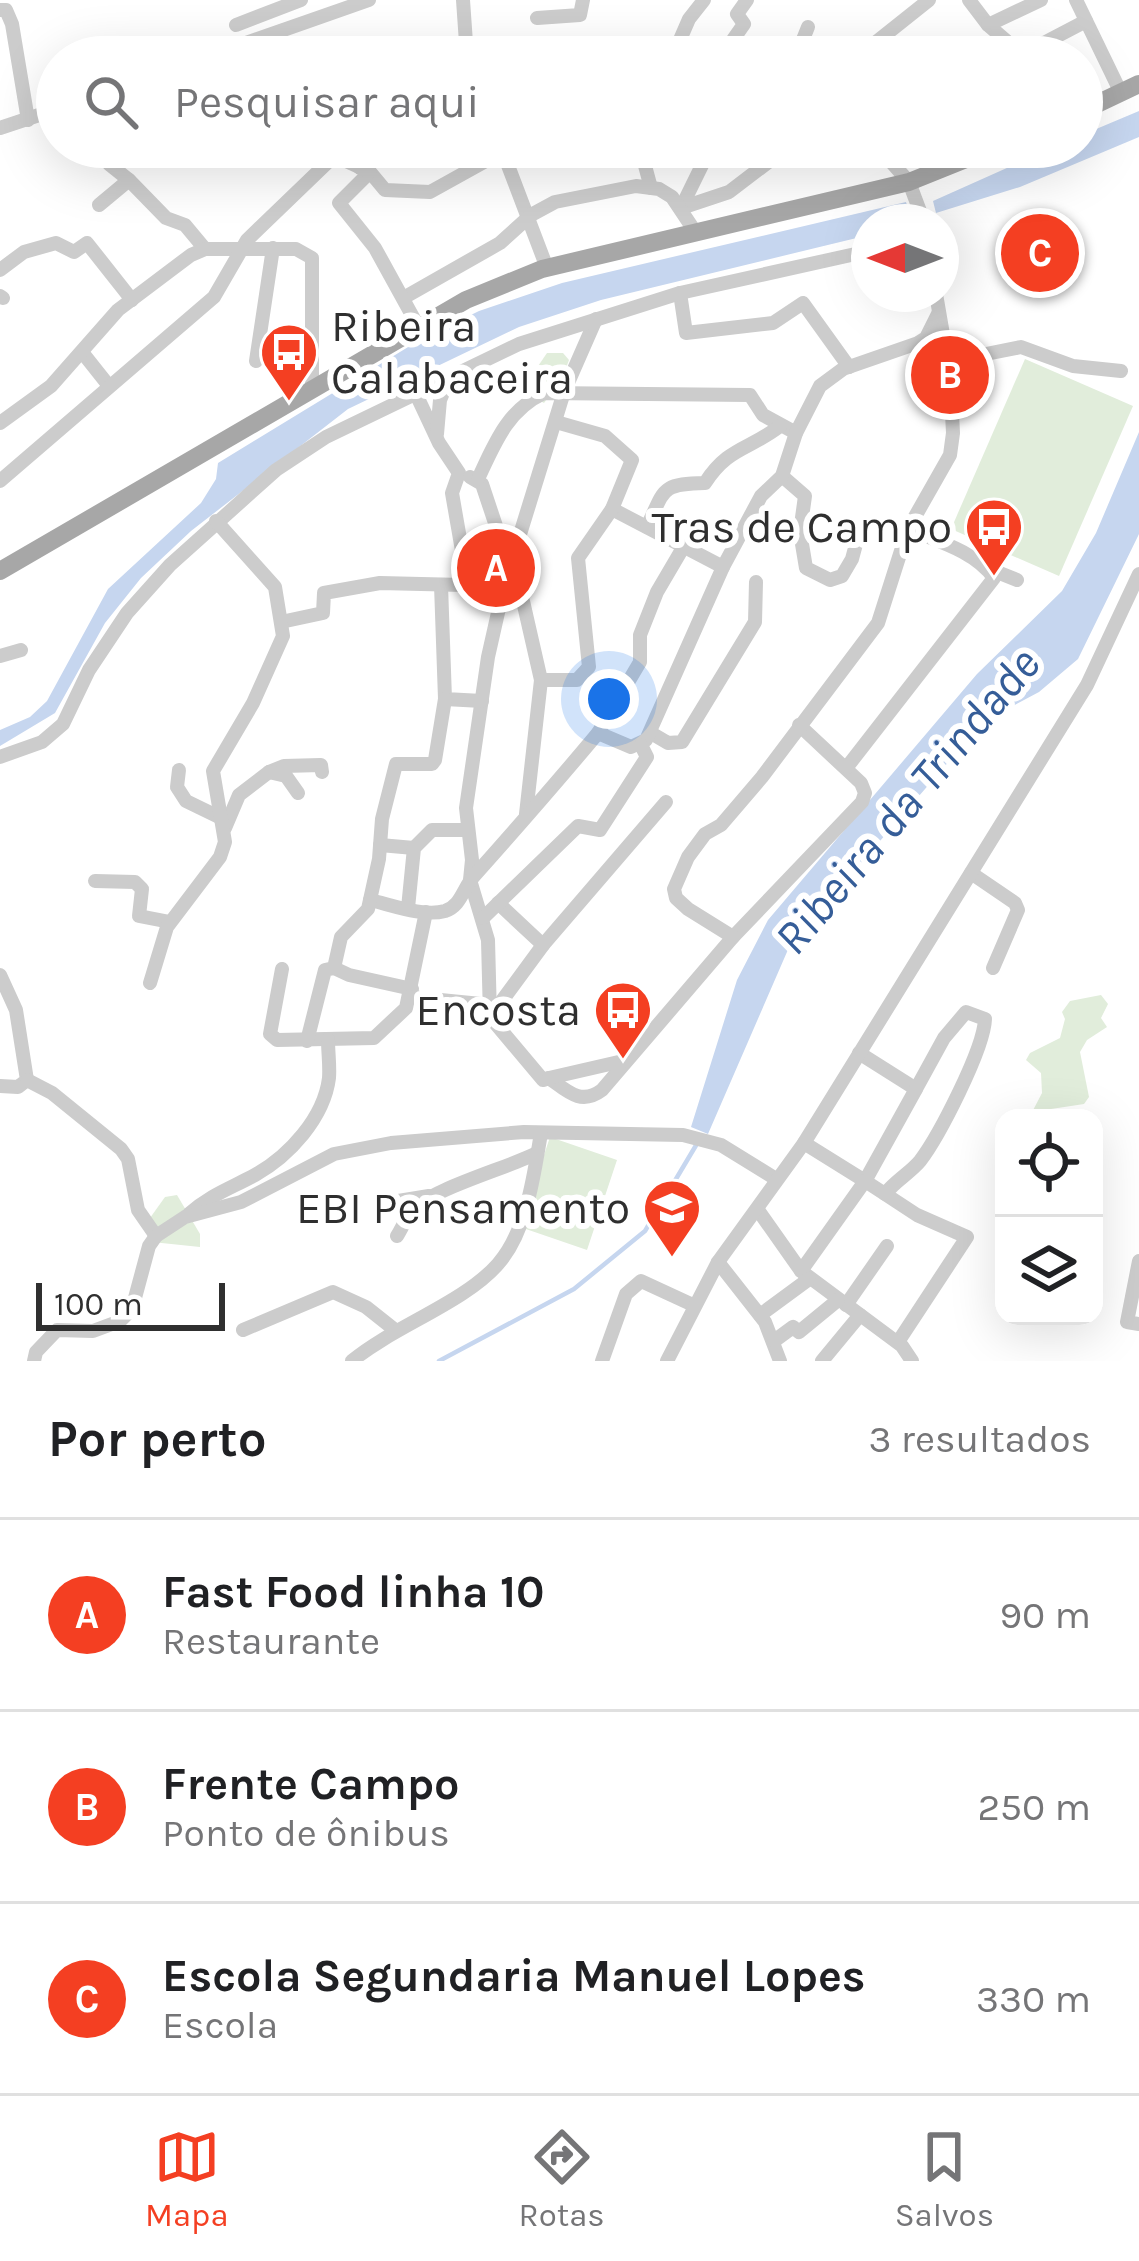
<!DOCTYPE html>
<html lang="pt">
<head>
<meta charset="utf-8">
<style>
  body { margin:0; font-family:Karla,sans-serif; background:#f2f2f2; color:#202124 }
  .controls { position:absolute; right:36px; bottom:36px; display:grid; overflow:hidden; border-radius:24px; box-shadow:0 12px 48px #0002 }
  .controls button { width:108px; height:108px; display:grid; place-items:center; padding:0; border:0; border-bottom:3px solid #e0e0e0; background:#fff; color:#202124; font:60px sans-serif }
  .compass { position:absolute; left:851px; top:204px; width:108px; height:108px; border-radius:50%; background:#fff; box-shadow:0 12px 48px #0002; rotate:270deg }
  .scale { position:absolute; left:36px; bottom:30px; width:189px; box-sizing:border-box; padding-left:12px; border:6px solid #2f2f2f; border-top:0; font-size:33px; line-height:42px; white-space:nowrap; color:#2f2f2f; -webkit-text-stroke:9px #fff; paint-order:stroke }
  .you { position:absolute; left:609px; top:699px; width:42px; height:42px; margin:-30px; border:9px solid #fff; border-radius:50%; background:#1a73e8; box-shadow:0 0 0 18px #1a73e833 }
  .badge { display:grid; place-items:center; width:78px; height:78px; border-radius:50%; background:#f43f22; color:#fff; font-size:39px; font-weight:700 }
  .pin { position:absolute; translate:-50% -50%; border:6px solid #fff; box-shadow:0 3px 12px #0006 }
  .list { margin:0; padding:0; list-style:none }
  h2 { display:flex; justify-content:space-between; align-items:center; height:156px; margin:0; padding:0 48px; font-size:51px }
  h2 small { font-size:39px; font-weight:400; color:#757577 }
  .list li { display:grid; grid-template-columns:78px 1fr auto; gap:36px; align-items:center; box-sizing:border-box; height:192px; padding:0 48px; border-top:3px solid #e0e0e0 }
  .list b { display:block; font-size:45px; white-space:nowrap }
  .list p { margin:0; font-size:39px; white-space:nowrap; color:#757577 }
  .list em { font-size:39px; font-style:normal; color:#757577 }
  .icon { flex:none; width:66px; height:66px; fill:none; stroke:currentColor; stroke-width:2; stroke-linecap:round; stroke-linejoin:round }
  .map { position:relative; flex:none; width:1139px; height:1361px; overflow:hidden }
  .search { position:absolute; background:#fff; box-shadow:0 12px 48px #0002; left:36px; right:36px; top:36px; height:132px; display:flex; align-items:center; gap:30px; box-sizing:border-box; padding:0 42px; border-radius:66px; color:#757577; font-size:45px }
  .sheet { height:732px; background:#fff }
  nav { display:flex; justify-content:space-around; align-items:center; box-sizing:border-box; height:168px; border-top:3px solid #e0e0e0; background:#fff; font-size:33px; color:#757577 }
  nav a { display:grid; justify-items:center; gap:6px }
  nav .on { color:#f43f22 }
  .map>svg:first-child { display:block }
  .green { fill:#e1eddb }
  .water { fill:#c6d6ef }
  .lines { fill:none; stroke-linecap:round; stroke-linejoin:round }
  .stream { stroke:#c6d6ef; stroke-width:4.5 }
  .minor { stroke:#ccc; stroke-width:14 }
  .major { stroke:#a7a7a7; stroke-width:18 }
  .labels { text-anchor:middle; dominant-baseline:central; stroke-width:12; stroke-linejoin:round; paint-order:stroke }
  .poi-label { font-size:45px; fill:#2f2f2f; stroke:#fff; text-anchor:end }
  .water-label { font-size:48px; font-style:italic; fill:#355d98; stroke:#fff }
</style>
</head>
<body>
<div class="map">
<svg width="1139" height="1361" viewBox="0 0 1139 1361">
  <rect width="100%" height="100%" fill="#fff"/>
  <g class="green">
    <polygon points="547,353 563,353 569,360 562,379 544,403 530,395 532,375"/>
    <polygon points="1025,359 1133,406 1059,576 951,529"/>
    <polygon points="1101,995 1108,1004 1101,1018 1107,1027 1087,1040 1080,1052 1089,1097 1084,1104 1051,1109 1048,1118 1029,1118 1042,1093 1041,1073 1026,1060 1030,1053 1060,1038 1065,1019 1062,1012 1070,1001"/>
    <polygon points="550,1137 617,1160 587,1250 520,1227"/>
    <polygon points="177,1195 200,1234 200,1247 152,1242 150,1218 165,1197"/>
  </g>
  <g class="water">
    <polygon points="1139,111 1139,137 1020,187 936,213 933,201 1054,147 1082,147 1082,135"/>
    <polygon points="906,202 912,222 869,222 869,235 601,300 519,327 348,409 191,531 141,578 105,623 55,713 0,746 0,730 30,717 47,701 108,589 201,503 216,479 218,463 418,341 479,311 562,283"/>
    <polygon points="1139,432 1139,534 1078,659 1039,692 983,722 790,945 708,1134 691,1127 737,980 768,920 977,674 1062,591 1096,533"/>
  </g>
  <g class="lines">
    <polyline class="stream" points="439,1361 574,1289 645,1231 698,1142"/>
    <g class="minor">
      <polyline points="463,0 467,57"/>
      <polyline points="969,0 988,25 1025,57"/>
      <polyline points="1076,0 1121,93"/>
      <polyline points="0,10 6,10 12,24 28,120"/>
      <polyline points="537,18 580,15 583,0"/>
      <polyline points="236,25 301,0"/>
      <polyline points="988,25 1041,0"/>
      <polyline points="1023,54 1086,21"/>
      <polyline points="206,57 369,0"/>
      <polyline points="679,57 676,49 689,19 704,0"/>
      <polyline points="721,57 744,24 737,14 747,0"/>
      <polyline points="796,57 808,27"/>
      <polyline points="865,57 875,43 929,0"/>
      <polyline points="0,128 57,109"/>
      <polyline points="112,147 109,164 129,180"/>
      <polyline points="501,147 547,268"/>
      <polyline points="640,147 651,188"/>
      <polyline points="878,147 909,182 924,222"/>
      <polyline points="360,168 387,147"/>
      <polyline points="99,205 129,180 166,218 185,225 205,249"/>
      <polyline points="681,208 729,192 788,147"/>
      <polyline points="681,208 707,155 720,147"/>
      <polyline points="0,270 24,252 56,243 74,252 87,243 132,300"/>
      <polyline points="680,293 686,333 773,323 803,303 849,367"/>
      <polyline points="0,296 3,298"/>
      <polyline points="405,297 500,243 531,215 555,202 636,186 659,189 672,197 696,233"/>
      <path d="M596 319 564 392 504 586 488 657 466 808 472 860 470 880 488 940 490 1017 543 1080 549 1078C567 1091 581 1106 602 1090L733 937 862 802 865 793 861 783 799 725"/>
      <polyline points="419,328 375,248 339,203 370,172 385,190 430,192 511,147"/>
      <polyline points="82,352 109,386"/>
      <polyline points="256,361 273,248"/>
      <polyline points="950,375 986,354 1021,347 1073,366 1121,371"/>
      <polyline points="416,394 439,443 459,473 452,493 468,585"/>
      <polyline points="0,423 51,386 118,310 191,255 205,249 296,249 312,258 312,391"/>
      <polyline points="437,434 440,400 449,378"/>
      <path d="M782 476 805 496 800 532 806 568 830 580 842 576 852 559 859 533C876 528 892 535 908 529 937 541 975 551 994 578L847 767"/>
      <polyline points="470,477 482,484 510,568"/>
      <path d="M478 479C494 445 507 410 544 393L750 395 763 415 796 433"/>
      <polyline points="0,481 214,297 247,240 328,162 337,157 370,172"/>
      <polyline points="612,509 723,567"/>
      <path d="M647 527C665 489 660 484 705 483 728 447 749 450 780 426"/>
      <polyline points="987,568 1017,580"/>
      <polyline points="441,585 445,699 482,701"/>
      <polyline points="281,622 323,613 324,593 380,583 504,586 523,601 541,680"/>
      <polyline points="0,656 21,650"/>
      <polyline points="598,733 640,662 640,635 657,592 684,546"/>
      <polyline points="651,733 668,743 682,742 755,622 756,582"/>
      <polyline points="0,757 42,742 63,724 89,670 127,613 170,565 276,470 326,437 519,344 680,293 869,251"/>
      <polyline points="179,770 177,787 186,801 221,818"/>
      <polyline points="269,772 284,766 321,765 322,772"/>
      <polyline points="526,814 541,680 577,680 589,667 578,558 612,509 632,460 605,436 556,422"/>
      <polyline points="225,828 239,795 269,772 286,776 298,793"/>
      <polyline points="380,845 414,848"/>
      <polyline points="971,873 1015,903 1018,910 993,968"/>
      <polyline points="95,881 135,882 142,889 139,916 170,922"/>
      <path d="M370 900C392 905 423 917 445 911 461 906 463 888 474 876 516 829 557 782 598 733L631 747 646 740 723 567 761 496 782 476 796 433 820 386 843 369 918 343 926 338 938 314"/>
      <polyline points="498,903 543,945"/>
      <polyline points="408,908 414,848 432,830 468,830"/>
      <polyline points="483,918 578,826 600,830 647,757 641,745"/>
      <polyline points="733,937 688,909 676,898 674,889 688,857 705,834 721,825 762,777 878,623 908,529 950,455 953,433 950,375 936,294"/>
      <polyline points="334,968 349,975 412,989"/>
      <polyline points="282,969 270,1034 277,1040 374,1038 406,1008 426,912"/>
      <polyline points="0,975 16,1010 27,1080 18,1087 0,1086"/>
      <polyline points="150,983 167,927 220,857 225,842 213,771 253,703 283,636 275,587 216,521"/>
      <polyline points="410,997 491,1005"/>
      <polyline points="493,1013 543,945 666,802"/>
      <polyline points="307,1041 325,970 334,968 341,937 368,909 379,859 382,819 396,764 432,764 435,760 445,699"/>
      <polyline points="549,1078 623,1061"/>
      <polyline points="27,1080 52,1093 121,1149 128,1159 138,1210 156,1236"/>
      <polyline points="804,1143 865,1181 916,1089 859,1053"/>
      <polyline points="885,1194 917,1215 967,1237 898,1342"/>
      <polyline points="386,1203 429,1196"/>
      <polyline points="758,1210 801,1271 902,1346 912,1361"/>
      <path d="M189 1214C210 1195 231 1188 255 1175 289 1156 324 1118 329 1078 330 1066 328 1052 328 1040"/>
      <path d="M397 1236C402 1228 406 1218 412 1211 430 1189 508 1168 537 1153"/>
      <polyline points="1139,1261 1127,1322 1139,1324"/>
      <polyline points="718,1262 765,1322 780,1361"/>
      <path d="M801 1271 865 1181 885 1194C895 1181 910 1173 920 1161 939 1136 984 1049 985 1019L966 1012 944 1038 916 1089"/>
      <polyline points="846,1305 887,1246"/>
      <polyline points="760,1315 809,1279"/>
      <polyline points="243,1330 333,1292 366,1307 395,1330"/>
      <polyline points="774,1341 793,1327 799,1332 838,1300"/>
      <polyline points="34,1361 36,1352 57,1330 93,1331 120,1321 132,1309 149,1246 156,1236 185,1217 241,1202 334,1154 391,1143 524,1132 683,1135 721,1145 776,1179"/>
      <path d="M352 1361C394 1326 464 1303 498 1264 527 1231 534 1174 541 1133"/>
      <polyline points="602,1361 626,1294 641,1281 693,1305"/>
      <polyline points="667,1361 718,1262 804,1143 1087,685 1139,574"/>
      <polyline points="822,1361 860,1315"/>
    </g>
    <g class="major">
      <polyline points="1082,111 1139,84"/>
      <polyline points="0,571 466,300 542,269 909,182 996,147"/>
    </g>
  </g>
  <defs>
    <symbol id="bus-pin" viewBox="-11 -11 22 30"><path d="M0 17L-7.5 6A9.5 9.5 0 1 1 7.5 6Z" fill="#f43f22" stroke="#fff"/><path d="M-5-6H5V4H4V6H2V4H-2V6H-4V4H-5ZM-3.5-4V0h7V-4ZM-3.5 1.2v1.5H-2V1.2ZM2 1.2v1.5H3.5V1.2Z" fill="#fff"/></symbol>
    <symbol id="school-pin" viewBox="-11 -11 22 30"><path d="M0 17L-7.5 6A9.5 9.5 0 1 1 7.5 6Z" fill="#f43f22" stroke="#fff"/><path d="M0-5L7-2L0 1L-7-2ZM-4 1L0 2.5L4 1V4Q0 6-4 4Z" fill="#fff"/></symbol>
  </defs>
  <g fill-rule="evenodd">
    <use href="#bus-pin" x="256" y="319" width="66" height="90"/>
    <use href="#bus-pin" x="961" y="494" width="66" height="90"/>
    <use href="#bus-pin" x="590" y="977" width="66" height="90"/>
    <use href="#school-pin" x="639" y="1175" width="66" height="90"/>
  </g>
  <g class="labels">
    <g class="poi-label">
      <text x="331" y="326" text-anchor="start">Ribeira<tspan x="331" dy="52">Calabaceira</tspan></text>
      <text x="952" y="527">Tras de Campo</text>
      <text x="581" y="1010">Encosta</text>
      <text x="630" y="1208">EBI Pensamento</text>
    </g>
    <g class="water-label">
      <text transform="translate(907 801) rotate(-50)">Ribeira da Trindade</text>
    </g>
  </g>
</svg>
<div class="controls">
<button><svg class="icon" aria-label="locate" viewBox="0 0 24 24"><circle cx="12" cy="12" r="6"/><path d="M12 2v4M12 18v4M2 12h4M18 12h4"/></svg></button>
<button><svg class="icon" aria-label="layers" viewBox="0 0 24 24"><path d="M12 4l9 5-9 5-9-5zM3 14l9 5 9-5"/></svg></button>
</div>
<svg class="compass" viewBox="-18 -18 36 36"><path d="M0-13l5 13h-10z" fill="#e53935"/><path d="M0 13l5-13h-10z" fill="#757577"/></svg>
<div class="scale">100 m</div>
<div class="you"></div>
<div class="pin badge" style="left:496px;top:568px">A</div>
<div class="pin badge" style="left:950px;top:375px">B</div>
<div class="pin badge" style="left:1040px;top:253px">C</div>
<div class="search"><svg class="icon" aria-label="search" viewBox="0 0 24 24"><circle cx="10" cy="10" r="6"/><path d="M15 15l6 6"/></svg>Pesquisar aqui</div>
</div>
<section class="sheet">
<h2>Por perto<small>3 resultados</small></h2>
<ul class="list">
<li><span class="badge">A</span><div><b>Fast Food linha 10</b><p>Restaurante</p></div><em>90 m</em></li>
<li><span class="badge">B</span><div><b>Frente Campo</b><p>Ponto de ônibus</p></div><em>250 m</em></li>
<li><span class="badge">C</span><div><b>Escola Segundaria Manuel Lopes</b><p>Escola</p></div><em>330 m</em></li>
</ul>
</section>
<nav>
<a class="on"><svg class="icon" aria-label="map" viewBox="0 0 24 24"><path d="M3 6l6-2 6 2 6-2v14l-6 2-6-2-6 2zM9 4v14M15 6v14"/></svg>Mapa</a>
<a><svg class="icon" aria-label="directions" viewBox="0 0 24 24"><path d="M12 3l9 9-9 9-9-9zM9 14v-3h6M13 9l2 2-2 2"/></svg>Rotas</a>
<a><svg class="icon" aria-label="saved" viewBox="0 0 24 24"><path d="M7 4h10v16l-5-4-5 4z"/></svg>Salvos</a>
</nav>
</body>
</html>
